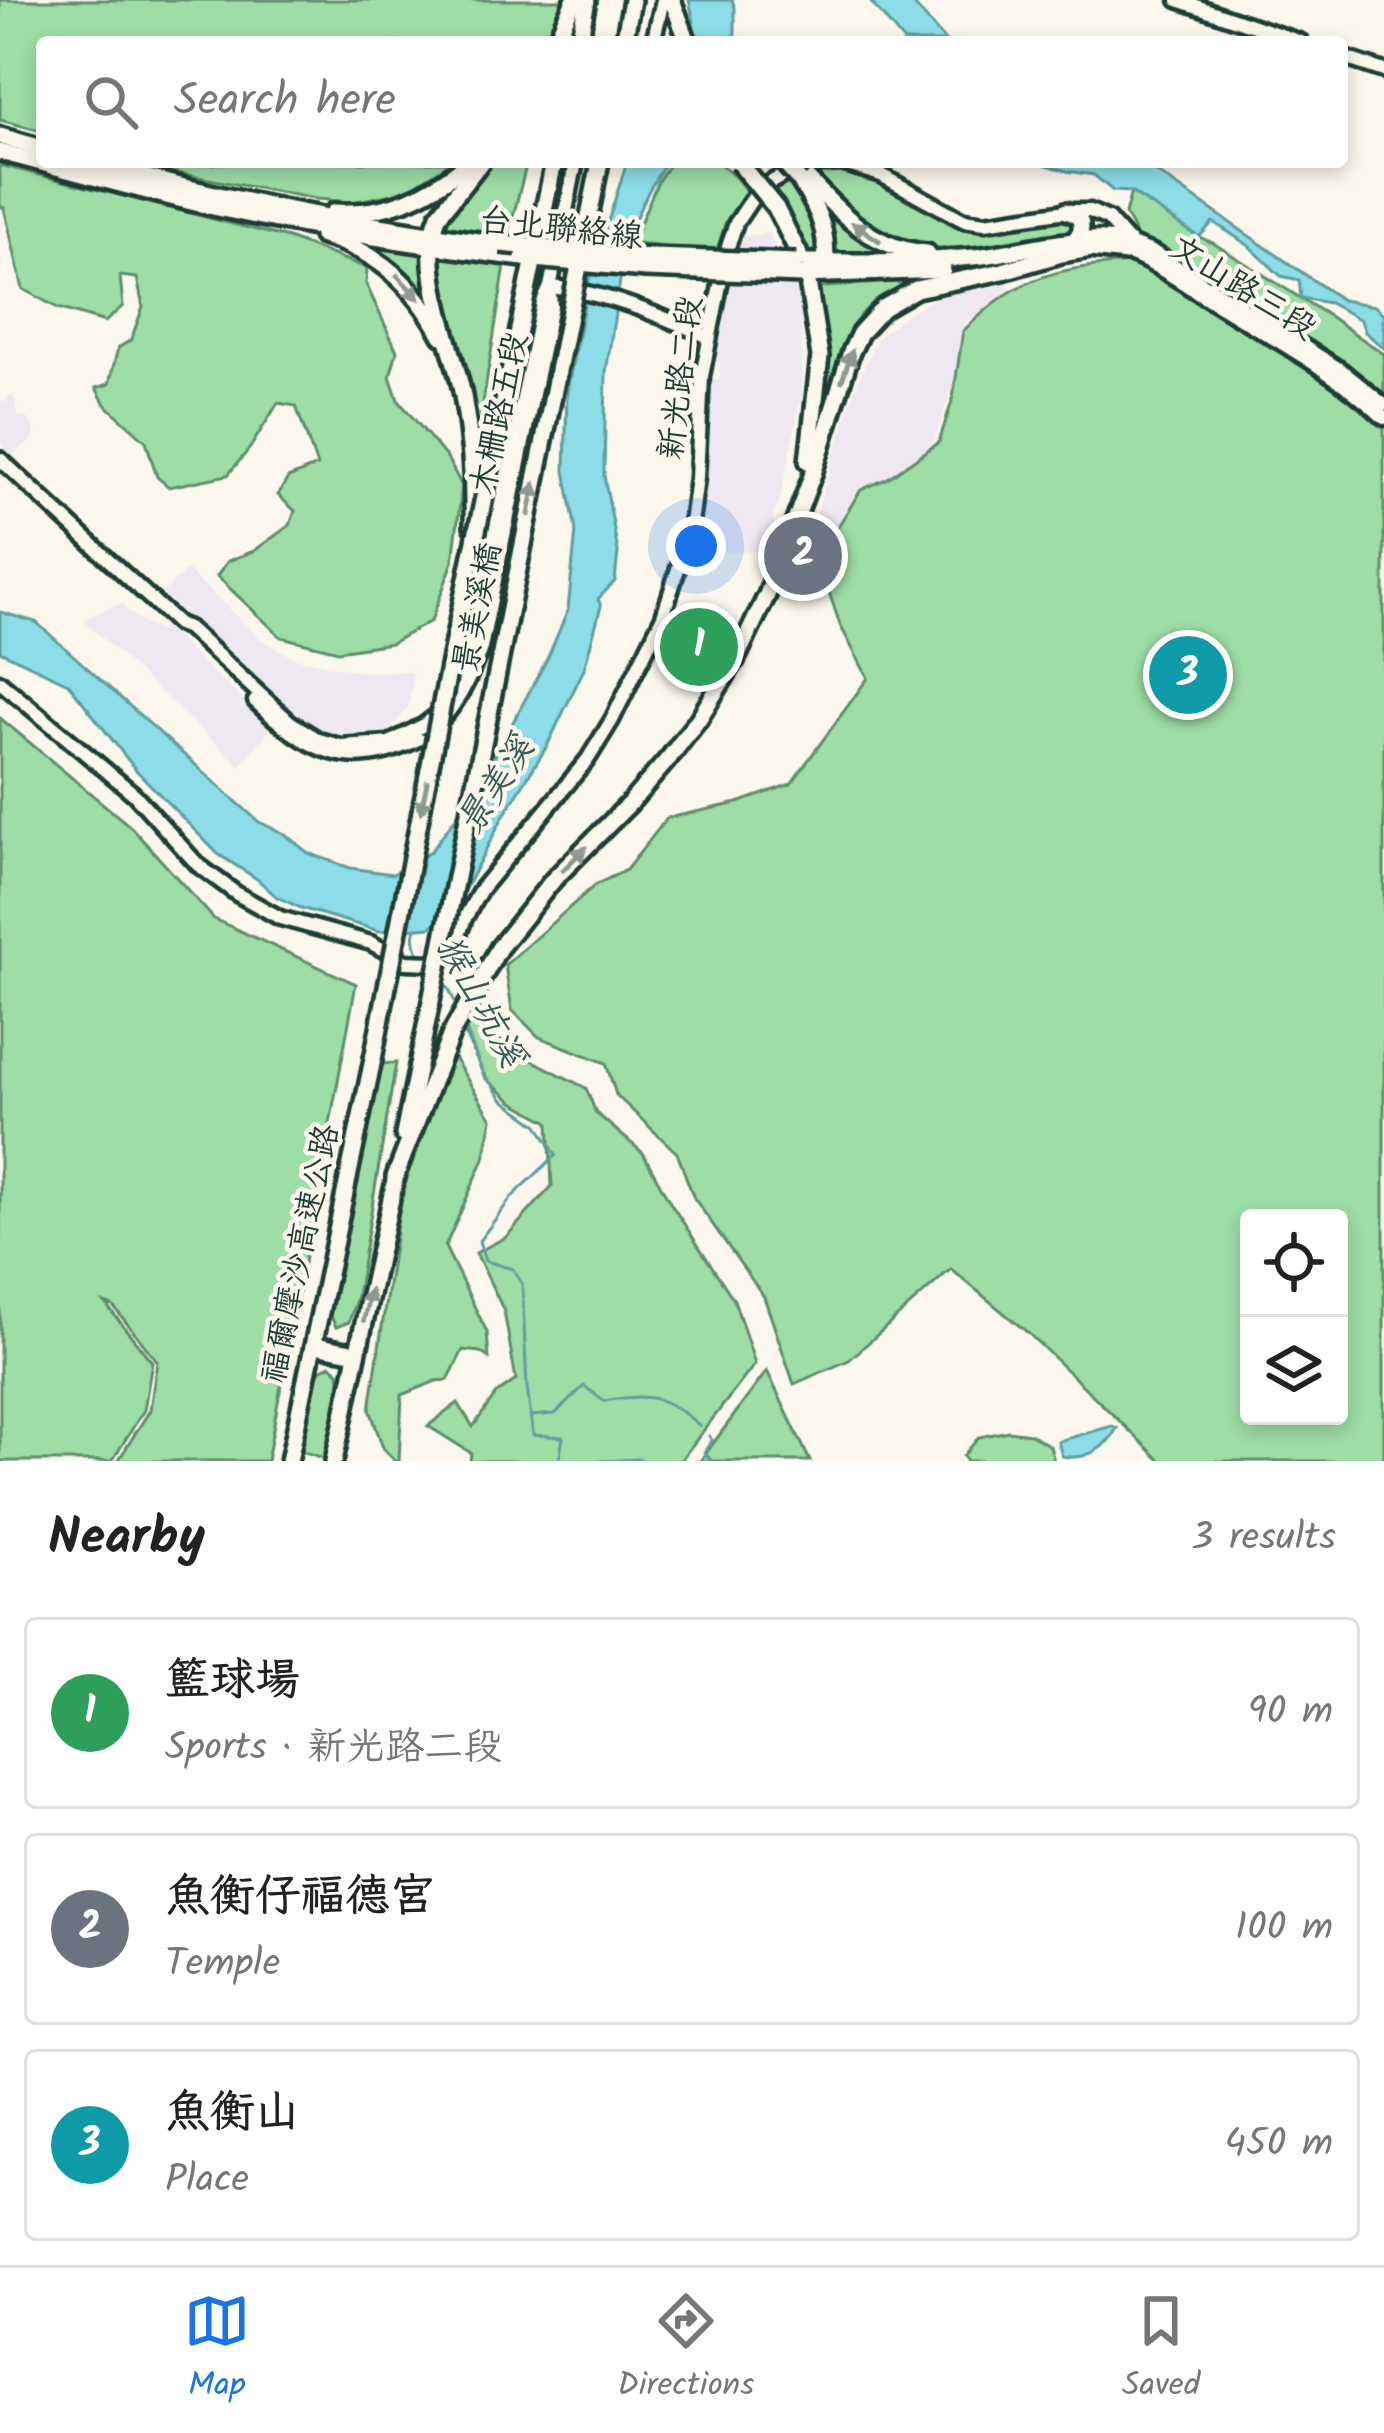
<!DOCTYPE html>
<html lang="en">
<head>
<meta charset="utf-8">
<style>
  body { margin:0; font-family:Kalam,"LXGW WenKai TC",sans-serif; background:#f2f2f2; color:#222 }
  .controls { position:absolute; right:36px; bottom:36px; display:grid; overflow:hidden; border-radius:12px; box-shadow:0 6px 18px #0003 }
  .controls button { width:108px; height:108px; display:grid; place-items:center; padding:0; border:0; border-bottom:3px solid #e0e0e0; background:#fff; color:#222; font:60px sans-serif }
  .you { position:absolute; left:696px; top:546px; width:42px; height:42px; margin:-30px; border:9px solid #fff; border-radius:50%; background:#1a73e8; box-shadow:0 0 0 18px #1a73e833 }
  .badge { display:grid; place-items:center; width:78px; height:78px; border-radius:50%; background:#1a73e8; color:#fff; font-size:39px; font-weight:700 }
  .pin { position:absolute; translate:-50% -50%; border:6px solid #fff; box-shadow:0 3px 12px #0006 }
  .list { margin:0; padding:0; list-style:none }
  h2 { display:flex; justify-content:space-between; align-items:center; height:156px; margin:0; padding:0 48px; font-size:51px }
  h2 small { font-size:39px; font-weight:400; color:#767676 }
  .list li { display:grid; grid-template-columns:78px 1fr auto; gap:36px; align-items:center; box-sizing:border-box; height:192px; margin:0 24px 24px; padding:0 24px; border:3px solid #e0e0e0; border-radius:12px }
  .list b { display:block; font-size:45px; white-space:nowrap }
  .list p { margin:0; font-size:39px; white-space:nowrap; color:#767676 }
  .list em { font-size:39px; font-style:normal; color:#767676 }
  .icon { flex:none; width:66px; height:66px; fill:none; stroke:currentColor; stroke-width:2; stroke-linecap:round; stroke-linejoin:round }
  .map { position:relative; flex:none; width:1384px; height:1461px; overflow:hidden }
  .search { position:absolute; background:#fff; box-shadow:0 6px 18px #0003; left:36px; right:36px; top:36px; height:132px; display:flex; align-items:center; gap:30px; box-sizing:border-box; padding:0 42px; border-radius:12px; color:#767676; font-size:45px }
  .sheet { height:804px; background:#fff }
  nav { display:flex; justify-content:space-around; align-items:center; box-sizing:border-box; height:168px; border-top:3px solid #e0e0e0; background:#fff; font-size:33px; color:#767676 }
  nav a { display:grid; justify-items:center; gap:6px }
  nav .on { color:#1a73e8 }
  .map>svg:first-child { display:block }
  .built { fill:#eee8f0 }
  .green { fill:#9edda6; stroke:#5e8d6d; stroke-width:3; fill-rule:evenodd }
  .water { fill:#8cdde7; stroke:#609d9f; stroke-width:3 }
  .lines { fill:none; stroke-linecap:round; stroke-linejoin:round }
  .stream { stroke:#609d9f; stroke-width:3 }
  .secondary-casing { stroke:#1f3d34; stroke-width:21 }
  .highway-casing { stroke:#1f3d34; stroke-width:24 }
  .secondary { stroke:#fbf7ec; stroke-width:12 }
  .highway { stroke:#fbf7ec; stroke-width:15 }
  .highway-bridge-casing { stroke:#1f3d34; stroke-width:24; stroke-linecap:butt }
  .highway-bridge { stroke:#fbf7ec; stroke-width:15 }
  .oneway { fill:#8d9a90 }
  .labels { text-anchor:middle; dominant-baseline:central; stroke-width:9; stroke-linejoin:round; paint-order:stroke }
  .street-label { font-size:33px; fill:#1f3d34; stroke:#fbf7ec }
  .water-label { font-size:36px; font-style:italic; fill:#355d58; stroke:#fbf7ec }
</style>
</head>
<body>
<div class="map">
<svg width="1384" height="1461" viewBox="0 0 1384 1461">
  <rect width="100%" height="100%" fill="#fbf7ec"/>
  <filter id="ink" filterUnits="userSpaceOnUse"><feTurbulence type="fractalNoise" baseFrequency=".00833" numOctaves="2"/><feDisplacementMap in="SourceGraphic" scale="24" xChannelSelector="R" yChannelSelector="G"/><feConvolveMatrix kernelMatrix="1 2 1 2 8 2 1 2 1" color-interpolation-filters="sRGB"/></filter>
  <g filter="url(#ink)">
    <g class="built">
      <polygon points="768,233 787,269 801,302 802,395 779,504 772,514 773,522 785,528 801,530 812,527 858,380 878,337 911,311 947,293 1006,278 1011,288 964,323 951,390 934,442 864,499 828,533 817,539 762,551 709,552 709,530 699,530 705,485 708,392 713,387 714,380 719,380 720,364 713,359 738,238"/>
      <polygon points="13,395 19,417 24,417 30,421 35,431 30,442 12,455 0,443 0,401 7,401 9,396"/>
      <polygon points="187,570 262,640 294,658 361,672 413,672 409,706 387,733 354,737 325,732 292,712 162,593"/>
      <polygon points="118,604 124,604 126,610 146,625 159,630 164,627 272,727 240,766 86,623 85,619"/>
    </g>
    <g class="green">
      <polygon points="0,0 563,0 544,42 42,42 42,131 0,120"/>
      <polygon points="242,162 451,162 414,186 393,194 352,202 316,199 150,168"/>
      <polygon points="485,162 527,162 508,236 441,224"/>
      <polygon points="671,162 718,162 736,178 747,192 726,221 717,249 676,249 632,242 658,181"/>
      <polygon points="0,165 288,238 367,268 366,284 397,351 390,376 398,400 447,458 462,486 453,562 431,621 391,643 338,651 281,637 217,576 228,561 254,551 290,525 295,511 278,495 288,478 317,466 296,406 278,403 250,448 228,475 169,487 157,477 146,441 105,404 96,388 109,384 118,348 131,340 143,307 137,278 120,276 123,306 105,322 58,308 23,289 4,208 0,206"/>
      <path d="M825 169C865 170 896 191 929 209 940 215 951 223 963 226 995 234 1034 221 1066 216L1069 217 1076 227 1070 234C1014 245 926 260 874 232 852 220 828 192 810 175L820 254H805L767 190 786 179Z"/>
      <path d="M1131 192 1195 235 1213 243 1332 318 1384 354V1461H1161L1027 1332 951 1269 849 1360 794 1384 764 1297 694 1198 677 1153 616 1095 606 1063 539 1037 512 1010 505 965 595 885 626 870 667 818 738 803 791 784 868 678 840 625 820 565 837 528 861 490 888 478 939 442 953 398 963 331C975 320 987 308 1000 299 1045 266 1097 265 1150 262L1125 214ZM1249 1218H1339V1416H1249Z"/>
      <polygon points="829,213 868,244 893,259 834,254"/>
      <path d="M365 244 422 253 437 315C418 283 397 262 365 244Z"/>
      <polygon points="438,256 505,266 476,446 440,279"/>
      <path d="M940 278C923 283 902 285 886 294 841 318 832 381 819 425L815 288Z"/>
      <polygon points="0,718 131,827 214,919 356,984 267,1461 118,1461 150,1410 157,1361 113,1306 105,1303 152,1362 144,1410 112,1461 0,1461"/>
      <polygon points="471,995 492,1035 520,1054 586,1088 596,1113 643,1153 671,1204 734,1300 755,1364 680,1461 470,1461 471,1453 428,1426 458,1403 473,1427 496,1394 516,1380 504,1311 476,1253 506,1237 552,1186 549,1122 513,1102 485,1078 457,1016"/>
      <polygon points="444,1042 492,1119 484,1159 445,1247 487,1332 489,1358 480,1352 463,1350 448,1380 436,1381 402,1395 399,1461 395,1461 383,1448 370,1409 408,1149"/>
      <polygon points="396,1063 357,1296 349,1322 336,1327 330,1314 332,1289 378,1064"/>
      <polygon points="331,1365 339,1372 340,1381 327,1459 301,1451 316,1376 320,1370"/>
      <polygon points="767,1371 810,1461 700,1461"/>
      <polygon points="1008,1431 1030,1434 1050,1446 1054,1461 967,1461 963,1456 979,1437"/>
    </g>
    <g class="water">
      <polygon points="689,0 732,0 735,8 735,42 681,42 684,30 694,22"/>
      <polygon points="869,0 910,0 946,42 904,42"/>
      <polygon points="627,162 666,162 649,190 627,235 606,372 604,475 618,552 615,581 598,599 601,606 584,669 547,746 503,817 458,902 431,927 379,931 301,908 277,897 257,879 218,854 135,769 68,683 0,651 0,612 36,622 259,822 285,834 308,853 350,868 393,874 430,852 477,789 548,657 568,610 576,531 565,471 567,391 589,280"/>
      <polygon points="1037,162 1142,162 1342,300 1375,306 1384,314 1384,348 1365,332 1361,320 1329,303 1301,298 1299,280 1281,276 1248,245 1213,222 1199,237 1131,192 1113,191 1094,175 1067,171"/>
      <path d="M1112 1426 1117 1428C1107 1448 1085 1461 1062 1456L1058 1442 1062 1440Z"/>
    </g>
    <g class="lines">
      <g class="stream">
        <path d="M416 929C412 938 416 952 423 959"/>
        <polyline points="441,980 449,989 457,1007"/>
        <polyline points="463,1022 482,1071 502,1099 538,1125 556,1155 512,1197 479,1241 485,1261 513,1269 522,1284 527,1387 533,1435 563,1437 559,1461"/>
        <path d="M530 1416 555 1414 584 1386 604 1401C649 1393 665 1395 700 1426"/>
        <polyline points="709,1436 712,1440 704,1452 712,1461"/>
        <polyline points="601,1461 640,1459 644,1461"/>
      </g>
      <defs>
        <g id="secondary">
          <polyline points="1178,0 1301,42"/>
          <polyline points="653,42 663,0"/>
          <polyline points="1342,57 1384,71"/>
          <polyline points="1129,243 1155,253 1341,370 1384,405"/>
          <path d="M1127 250 1126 253C1158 264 1186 286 1215 303 1273 339 1335 371 1384 418"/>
          <path d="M550 287C605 292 659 315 709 337"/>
          <polyline points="0,459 178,624 188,628 290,722 319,740 340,746 389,743 424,725 437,715 452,694 468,652 542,304 550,287 576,162"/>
          <polyline points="0,682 134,794 198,865 237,894 280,918 371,943 406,962 432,963 448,956 453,951 465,918 481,889 588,759 612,720 663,616 690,531 697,478 702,376 727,250 736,223 754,196 766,185 793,170 809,165 841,163 881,175 963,220 985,223 1066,211 1090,211 1108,219 1129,243"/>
          <path d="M255 701C306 749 349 775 418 739"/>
          <path d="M443 718C462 697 471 674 481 648L551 306 550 294"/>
        </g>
        <g id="highway">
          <polyline points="672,0 688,42"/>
          <polyline points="555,42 574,0"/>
          <polyline points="579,42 587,0"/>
          <polyline points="624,42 632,0"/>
          <polyline points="0,136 42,148"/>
          <path d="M0 152C62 168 124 186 187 201 297 227 410 244 523 258"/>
          <path d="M89 162C224 201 362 225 501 244"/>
          <path d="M806 177C842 214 872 249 927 253"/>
          <path d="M801 183C820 212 830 237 824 272"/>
          <polyline points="776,208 799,254"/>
          <path d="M1066 211 1077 215C1084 226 1082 233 1073 241"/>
          <path d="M334 212C387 215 428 196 469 162"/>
          <path d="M322 236C378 251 415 286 442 336"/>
          <polyline points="1061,254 1091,249 1126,253"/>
          <path d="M796 262C855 262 914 263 973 257 1024 252 1078 232 1129 243"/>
          <polyline points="802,275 943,270"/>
          <polyline points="808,282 820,356 808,461"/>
          <path d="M473 526C474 482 471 439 463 396 453 343 416 267 439 215L481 162"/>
          <polyline points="404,1135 418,1066"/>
          <polyline points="395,1177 451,1034 499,948 554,879 630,803 669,758 698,720 736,659 767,595 814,471 851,352 860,333 883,308 916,289 1003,271 1058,255"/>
          <polyline points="315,1345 357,1353"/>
          <polyline points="289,1461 373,1059"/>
          <polyline points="334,1461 397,1171"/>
        </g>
      </defs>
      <use href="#secondary" class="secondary-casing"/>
      <use href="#highway" class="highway-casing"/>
      <use href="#secondary" class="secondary"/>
      <use href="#highway" class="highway"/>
      <defs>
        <g id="highway-bridge">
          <polyline points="738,162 776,208"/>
          <polyline points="783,162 800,181"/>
          <polyline points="501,244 624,256 796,262"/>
          <polyline points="523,258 645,269 802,275"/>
          <polyline points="373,1059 454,641 554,162"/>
          <polyline points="418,1066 600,162"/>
        </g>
      </defs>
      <use href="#highway-bridge" class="highway-bridge-casing"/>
      <use href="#highway-bridge" class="highway-bridge"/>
    </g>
    <defs><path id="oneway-solid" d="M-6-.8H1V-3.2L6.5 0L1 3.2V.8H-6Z" transform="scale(3)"/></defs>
    <g class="oneway">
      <use href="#oneway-solid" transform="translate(866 232) rotate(-146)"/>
      <use href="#oneway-solid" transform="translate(408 287) rotate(47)"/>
      <use href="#oneway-solid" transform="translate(847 366) rotate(-71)"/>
      <use href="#oneway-solid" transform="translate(532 499) rotate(-79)"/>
      <use href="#oneway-solid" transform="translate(424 797) rotate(101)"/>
      <use href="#oneway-solid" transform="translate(574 859) rotate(-45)"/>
      <use href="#oneway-solid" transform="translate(367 1305) rotate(-78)"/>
    </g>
  </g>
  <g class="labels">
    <g class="street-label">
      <text transform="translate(561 230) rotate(6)">台北聯絡線</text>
      <text transform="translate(1242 289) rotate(32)">文山路三段</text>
      <text transform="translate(682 378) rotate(-83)">新光路二段</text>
      <text transform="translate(501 414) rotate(-78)">木柵路五段</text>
      <text transform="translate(479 608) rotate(-79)">景美溪橋</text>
      <text transform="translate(302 1254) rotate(-78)">福爾摩沙高速公路</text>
    </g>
    <g class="water-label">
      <text transform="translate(497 786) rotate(-57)">景美溪</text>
      <text transform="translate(479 1002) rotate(61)">猴山坑溪</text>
    </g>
  </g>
</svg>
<div class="controls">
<button><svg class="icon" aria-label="locate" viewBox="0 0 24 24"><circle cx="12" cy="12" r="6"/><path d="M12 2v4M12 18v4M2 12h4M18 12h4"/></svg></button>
<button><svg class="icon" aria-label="layers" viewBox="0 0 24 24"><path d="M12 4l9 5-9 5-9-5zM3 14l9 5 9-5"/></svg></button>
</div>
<div class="you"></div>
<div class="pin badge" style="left:699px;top:647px;background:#2e9e5b">1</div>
<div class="pin badge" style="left:803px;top:556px;background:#6b7280">2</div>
<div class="pin badge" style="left:1188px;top:675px;background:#0f9aa8">3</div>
<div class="search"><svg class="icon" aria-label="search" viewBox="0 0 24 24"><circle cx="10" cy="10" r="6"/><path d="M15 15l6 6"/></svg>Search here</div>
</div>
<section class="sheet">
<h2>Nearby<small>3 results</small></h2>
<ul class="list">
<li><span class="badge" style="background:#2e9e5b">1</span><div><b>籃球場</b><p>Sports · 新光路二段</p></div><em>90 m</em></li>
<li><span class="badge" style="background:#6b7280">2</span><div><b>魚衡仔福德宮</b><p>Temple</p></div><em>100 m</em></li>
<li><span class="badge" style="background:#0f9aa8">3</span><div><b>魚衡山</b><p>Place</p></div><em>450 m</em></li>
</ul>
</section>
<nav>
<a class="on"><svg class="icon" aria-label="map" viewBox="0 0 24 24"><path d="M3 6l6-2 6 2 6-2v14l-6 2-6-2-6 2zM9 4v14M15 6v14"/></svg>Map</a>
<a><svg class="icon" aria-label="directions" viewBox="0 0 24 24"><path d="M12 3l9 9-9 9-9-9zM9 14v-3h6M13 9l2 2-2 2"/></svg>Directions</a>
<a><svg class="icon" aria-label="saved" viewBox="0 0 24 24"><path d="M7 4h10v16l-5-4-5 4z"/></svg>Saved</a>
</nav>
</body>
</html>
